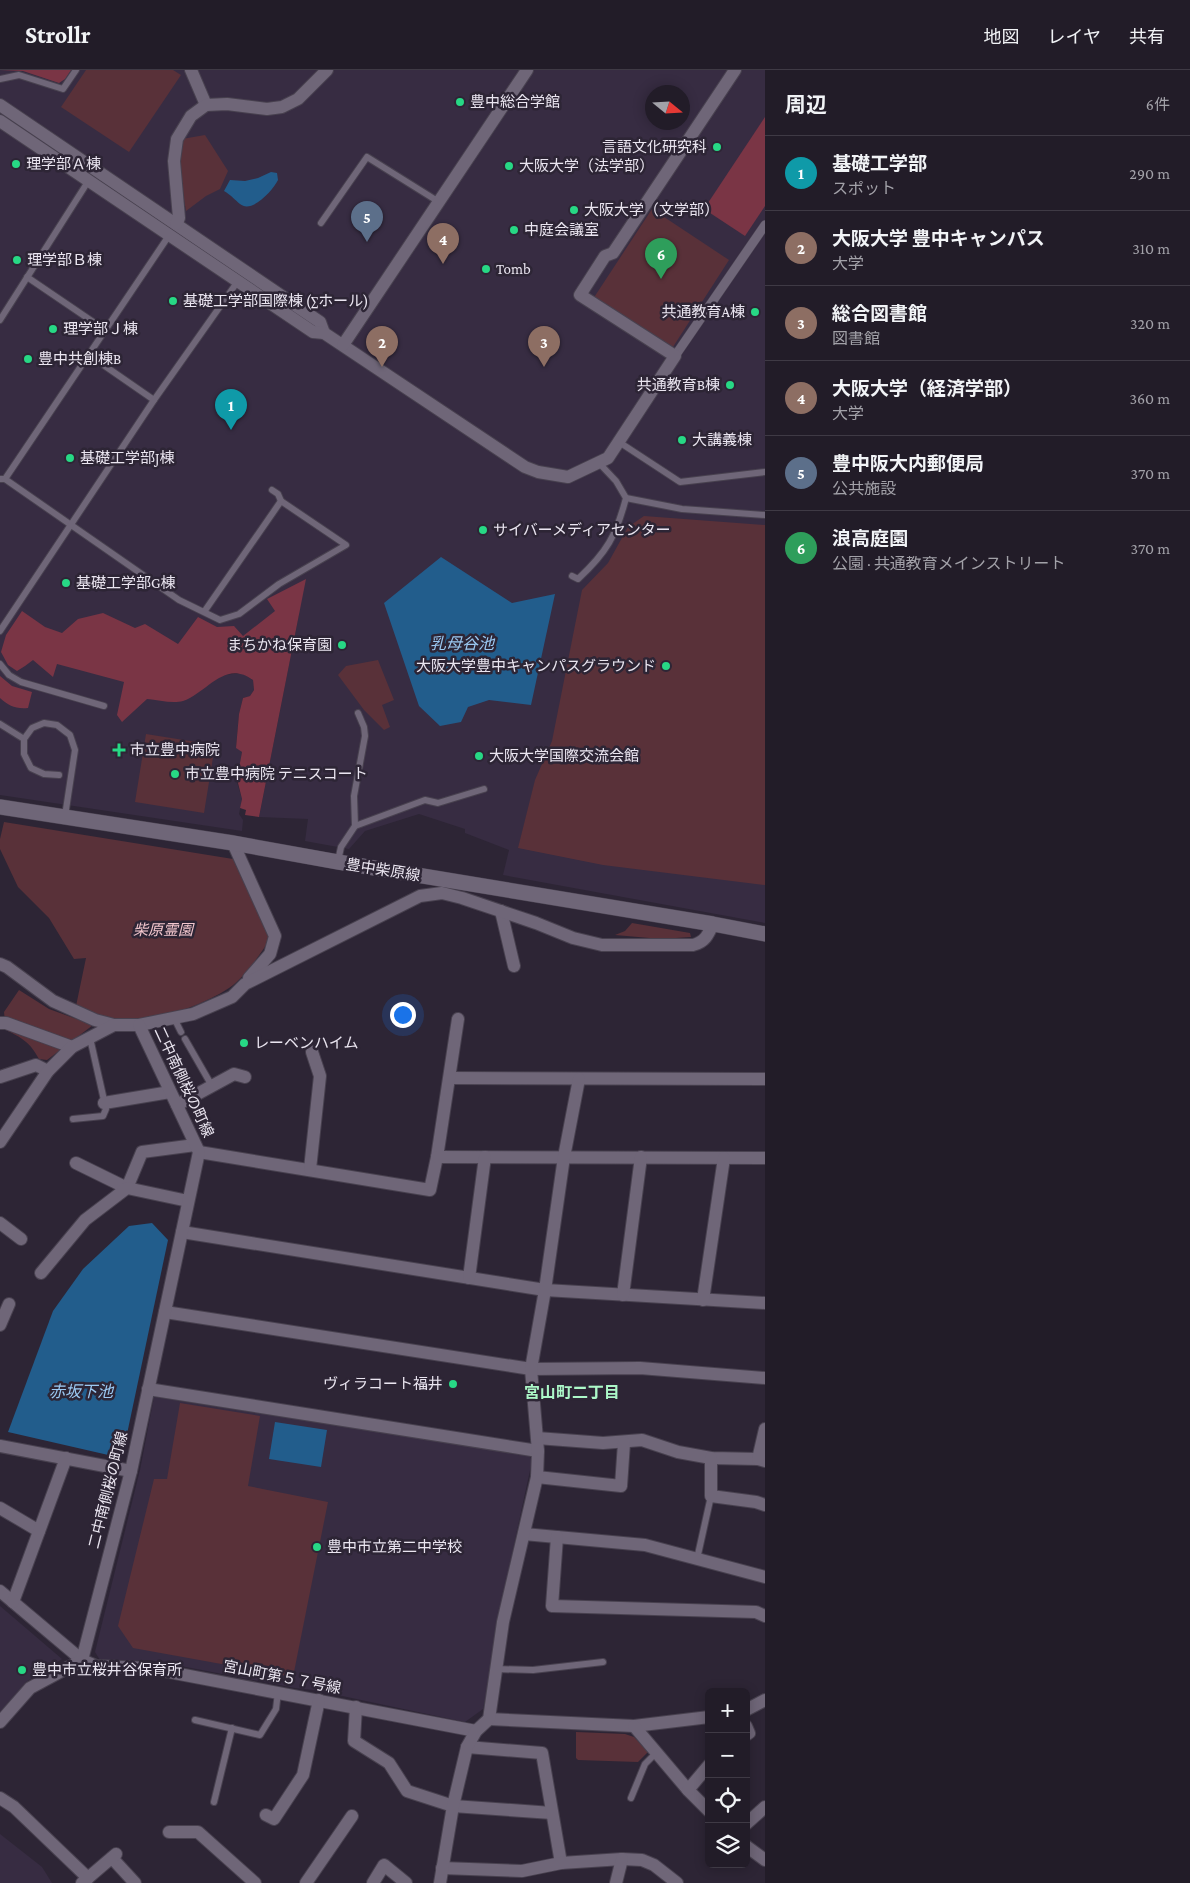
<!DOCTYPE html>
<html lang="ja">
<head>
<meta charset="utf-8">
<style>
  body { margin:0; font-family:"Crimson Pro","Noto Sans JP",serif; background:#2e2934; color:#f1f3f6 }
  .controls { position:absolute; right:15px; bottom:15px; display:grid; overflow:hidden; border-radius:8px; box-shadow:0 2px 12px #0003 }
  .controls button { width:45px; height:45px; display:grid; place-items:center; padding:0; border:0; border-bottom:1px solid #3f3a45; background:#221c28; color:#f1f3f6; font:25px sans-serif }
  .compass { position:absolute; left:645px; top:15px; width:45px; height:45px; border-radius:50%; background:#221c28; box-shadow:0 2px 12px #0003; rotate:108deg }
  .you { position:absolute; left:402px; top:944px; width:18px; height:18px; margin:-12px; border:4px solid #fff; border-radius:50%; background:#1a73e8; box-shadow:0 0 0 8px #1a73e833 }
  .badge { display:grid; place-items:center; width:32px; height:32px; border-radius:50%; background:#27d885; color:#fff; font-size:16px; font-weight:700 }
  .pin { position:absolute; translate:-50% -41px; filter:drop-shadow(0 1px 2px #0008) }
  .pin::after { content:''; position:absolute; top:26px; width:18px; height:15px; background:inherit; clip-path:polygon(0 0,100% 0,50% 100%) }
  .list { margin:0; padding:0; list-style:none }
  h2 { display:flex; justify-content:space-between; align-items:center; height:65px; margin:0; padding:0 20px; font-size:21px }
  h2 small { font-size:16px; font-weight:400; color:#a2a1a8 }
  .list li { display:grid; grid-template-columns:32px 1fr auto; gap:15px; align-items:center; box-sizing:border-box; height:75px; padding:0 20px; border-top:1px solid #3f3a45 }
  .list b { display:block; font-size:19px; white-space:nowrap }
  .list p { margin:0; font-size:16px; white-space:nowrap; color:#a2a1a8 }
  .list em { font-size:16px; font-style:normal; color:#a2a1a8 }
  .icon { flex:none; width:28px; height:28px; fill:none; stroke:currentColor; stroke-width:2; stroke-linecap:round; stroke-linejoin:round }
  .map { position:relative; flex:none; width:765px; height:1813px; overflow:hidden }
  header { display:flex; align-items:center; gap:30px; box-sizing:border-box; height:70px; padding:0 25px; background:#221c28; border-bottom:1px solid #3f3a45 }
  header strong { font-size:24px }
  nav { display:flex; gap:28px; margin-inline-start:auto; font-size:18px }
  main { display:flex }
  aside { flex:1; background:#221c28 }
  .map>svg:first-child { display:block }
  .built { fill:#372c42; fill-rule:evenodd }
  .green { fill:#593139 }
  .forest { fill:#7a3545 }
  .water { fill:#225d8c }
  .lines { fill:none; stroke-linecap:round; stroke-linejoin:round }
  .service-casing { stroke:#48414f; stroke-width:8 }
  .pedestrian-casing { stroke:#48414f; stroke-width:10 }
  .minor-casing { stroke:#48414f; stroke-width:14 }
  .tertiary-casing { stroke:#48414f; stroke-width:16 }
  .service { stroke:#6f6678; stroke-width:6 }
  .pedestrian { stroke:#6f6678; stroke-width:9 }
  .minor { stroke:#6f6678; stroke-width:12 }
  .tertiary { stroke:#6f6678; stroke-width:15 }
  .poi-dot { fill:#27d885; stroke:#2d2535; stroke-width:2 }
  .labels { text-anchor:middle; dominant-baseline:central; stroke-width:5; stroke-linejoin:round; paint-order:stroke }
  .poi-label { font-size:15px; fill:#eae5f0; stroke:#2d2535; text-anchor:start }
  .street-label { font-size:15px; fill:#eae5f0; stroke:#2d2535 }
  .park-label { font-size:15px; font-style:italic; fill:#f2c6cd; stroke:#2d2535 }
  .water-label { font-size:16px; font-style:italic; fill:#9bc9f3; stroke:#2d2535 }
  .neighbourhood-label { font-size:16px; font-weight:bold; fill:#acf8c8; stroke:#2d2535 }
</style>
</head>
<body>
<header>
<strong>Strollr</strong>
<nav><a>地図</a><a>レイヤ</a><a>共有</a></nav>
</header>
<main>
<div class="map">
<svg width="765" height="1813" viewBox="0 0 765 1813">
  <rect width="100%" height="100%" fill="#2d2535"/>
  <g class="built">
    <path d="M0 0H765V853L503 805 509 780 465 763V759L419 744 365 761 349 779 305 771 308 749 259 747 299 544 243 566 148 629 181 631 223 605 242 603 253 610 254 620 250 626 243 628 239 644 236 677 242 682 237 712 242 729 239 744 243 750 242 761 0 725ZM652 22H682V52H652Z"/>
    <polygon points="154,1327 529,1385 532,1391 497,1554 494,1587 483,1639 465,1652 314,1620 295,1618 150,1590 100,1590 95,1582 140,1400"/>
    <polygon points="0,1536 62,1589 26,1612 0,1642"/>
    <polygon points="0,1764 42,1797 52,1813 0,1813"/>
  </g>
  <g class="green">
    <polygon points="86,0 173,0 181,5 129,82 61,37"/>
    <polygon points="205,65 228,101 220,119 206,126 186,141 180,106 182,69"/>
    <polygon points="652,139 729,190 671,280 593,229"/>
    <polygon points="644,446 765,455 765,815 603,795 518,778 535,710 552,671 582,520 608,493 628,457"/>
    <polygon points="378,590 394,630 382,635 390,657 384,660 364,640 338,605 346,596"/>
    <polygon points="146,664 215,675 204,743 135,732"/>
    <path d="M4 752 233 789 270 868C262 883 243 909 229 918 197 939 154 951 116 949 103 949 88 941 76 936L86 888 74 889 49 848 18 817 0 779V769Z"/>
    <polygon points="632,853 690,863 691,867 661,869 615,865 625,861"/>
    <path d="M19 920 49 939 93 955 47 990 39 989C30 972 22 968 6 960L4 942Z"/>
    <polygon points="180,1333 260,1346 248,1416 328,1432 293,1607 133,1578 118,1556 154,1409 167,1409"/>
    <polygon points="576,1662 625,1664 634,1667 648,1682 638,1692 578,1690 576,1688"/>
  </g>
  <g class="forest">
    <polygon points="0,0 71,0 65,9 59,13 23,1"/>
    <polygon points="765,47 765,136 745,166 704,139"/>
    <path d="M306 509 259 747 245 745 246 740 240 738 242 729 237 709 242 682 236 678 239 644 243 628 250 626 254 620 253 610C225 589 208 622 183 631 173 634 158 630 147 629L122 652 117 645 124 612 57 594 53 607 33 590 25 596 17 601 8 595 1 582 6 565 22 541 45 557 62 563 78 549 103 543 135 558 145 554 178 574 198 547 217 557 234 556 243 566 275 541 267 529Z"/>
    <path d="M0 606 12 616 32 622 28 638C15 639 9 636 0 628Z"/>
  </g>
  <g class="water">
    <path d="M271 102 277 103 278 110C273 120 252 144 240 134 235 130 231 125 224 121L230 110 245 111 258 108Z"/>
    <polygon points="441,487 512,533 555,524 531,635 489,630 468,637 461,652 440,656 419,636 384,533"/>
    <polygon points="152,1153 168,1170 123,1383 117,1387 8,1362 53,1241 83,1199 129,1156"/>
    <polygon points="275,1352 327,1360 321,1397 269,1389"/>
  </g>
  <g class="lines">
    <defs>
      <g id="service">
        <polyline points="0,9 19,5 63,19 76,0"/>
        <polyline points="321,153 367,87 439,132"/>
        <polyline points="27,207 105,260"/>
        <polyline points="0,250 89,110"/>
        <polyline points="89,285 154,330"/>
        <polyline points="619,372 680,412 765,402"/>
        <polyline points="0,409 5,409 179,530 220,550 239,544 279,514 346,475 281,431 204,542"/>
        <polyline points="5,409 170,164"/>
        <polyline points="272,420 278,424 281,431"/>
        <polyline points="626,428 682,439 765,445"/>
        <path d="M572 506 578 509C607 482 616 466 626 428L616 411 599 393"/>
        <polyline points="0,561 154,330 238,211"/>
        <polyline points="0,594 9,605 21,612 104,636"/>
        <polyline points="0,654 24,669"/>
        <polyline points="59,705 44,704 31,698 24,684 24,669 32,658 44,653 57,655 70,665 75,680 65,746"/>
        <polyline points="355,756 425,730 438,733 484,719"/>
        <polyline points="338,791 341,777 355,756 354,726 365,666 364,657 358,643"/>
        <polyline points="174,948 181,962"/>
        <polyline points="185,969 212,1016"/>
        <polyline points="73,1049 103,1046 106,1039 90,968"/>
        <polyline points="697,1489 711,1426"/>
        <polyline points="496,1599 533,1600 603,1592"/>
        <polyline points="195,1650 260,1665 276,1639 278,1622"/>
        <polyline points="631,1728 645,1694 656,1683"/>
        <polyline points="214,1732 232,1658"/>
      </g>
      <polyline id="pedestrian" points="675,286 765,155"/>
      <g id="minor">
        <polyline points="191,0 206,35"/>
        <polyline points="0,35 320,252 324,263"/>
        <polyline points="0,51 313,262 324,263 525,397 538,402 568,407 608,388 675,286 580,225 605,186 613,183 735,0"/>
        <polyline points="176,154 179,148 174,91 177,69 191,46 206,35 227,34 267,39 282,37 298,29 327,0"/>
        <polyline points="343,275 527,0"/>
        <polyline points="233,773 275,866 270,884 249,908"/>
        <polyline points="501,841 514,896"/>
        <polyline points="0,894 7,897 53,931 95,950 114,955"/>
        <polyline points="0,953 6,953 72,977"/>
        <polyline points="0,1007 36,995 48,1001"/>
        <polyline points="450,1008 765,1009"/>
        <polyline points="104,1033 170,1022"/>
        <polyline points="177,1035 234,1004 245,1007"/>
        <path d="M0 1072 48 1001 72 977 114 955H139L193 944 232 927 245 914 420 826 442 823 462 828 536 853 573 868 602 875H693C705 872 708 865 713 854"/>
        <polyline points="199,1082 430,1120 437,1087 458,949"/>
        <polyline points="437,1087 765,1088"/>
        <polyline points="76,1093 127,1118 142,1082 195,1075"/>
        <polyline points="310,1099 320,1006 312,982"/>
        <polyline points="0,1153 21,1169"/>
        <polyline points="182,1162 545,1220 765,1233"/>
        <polyline points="41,1203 85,1150 127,1118 188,1131"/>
        <polyline points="469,1208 485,1087"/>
        <polyline points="623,1225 641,1087"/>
        <polyline points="703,1230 724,1088"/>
        <polyline points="165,1242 531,1299 640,1298 765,1308"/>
        <polyline points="0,1255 9,1234"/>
        <polyline points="148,1319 538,1381"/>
        <polyline points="537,1368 603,1373 642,1370 678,1382 711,1388 758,1389 765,1391"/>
        <polyline points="0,1376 131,1401"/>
        <polyline points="711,1388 711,1426 756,1432 765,1435"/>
        <polyline points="758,1389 765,1359"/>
        <polyline points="537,1407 621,1416 624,1373"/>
        <polyline points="0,1438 39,1461"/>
        <polyline points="524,1464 645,1475 765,1507"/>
        <polyline points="557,1467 552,1536 756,1542 765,1546"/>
        <polyline points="0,1521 82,1590 96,1596 148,1598 476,1661"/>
        <polyline points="13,1532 66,1388"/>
        <polyline points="356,1637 354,1671 389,1693 407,1721 453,1736 552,1743"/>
        <polyline points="746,1640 765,1630"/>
        <polyline points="489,1649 634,1656 709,1647"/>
        <polyline points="0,1652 30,1618 82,1590 131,1401 199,1082 139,955"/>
        <polyline points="634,1656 688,1720 709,1741"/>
        <polyline points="746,1656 749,1663 746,1665"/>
        <polyline points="467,1677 542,1683 561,1793"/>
        <polyline points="688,1720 709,1695"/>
        <polyline points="0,1728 14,1737 88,1808"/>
        <polyline points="266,1745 274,1749 303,1705 319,1630"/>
        <polyline points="746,1754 765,1737"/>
        <polyline points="169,1762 198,1762 255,1813"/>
        <polyline points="746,1776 765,1790"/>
        <polyline points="112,1788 135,1813"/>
        <polyline points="442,1798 522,1801 561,1793 622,1789 642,1790 654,1795 677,1813"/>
        <polyline points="82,1813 116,1784"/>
        <polyline points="306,1813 352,1746"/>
        <polyline points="373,1813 384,1795 406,1813"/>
        <polyline points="440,1813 453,1736 467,1677 476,1661 489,1649 503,1552 537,1407 538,1381 531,1299 545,1220 564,1087 579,1009"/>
        <polyline points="616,1813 622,1789"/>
      </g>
      <polyline id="tertiary" points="0,737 233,773 338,792 713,854 765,864"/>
    </defs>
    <use href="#service" class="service-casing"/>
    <use href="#pedestrian" class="pedestrian-casing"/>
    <use href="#minor" class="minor-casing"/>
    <use href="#tertiary" class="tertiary-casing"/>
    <use href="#service" class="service"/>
    <use href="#pedestrian" class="pedestrian"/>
    <use href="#minor" class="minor"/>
    <use href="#tertiary" class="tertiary"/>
  </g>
  <g class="poi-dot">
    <circle cx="460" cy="32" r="5"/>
    <circle cx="717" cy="77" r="5"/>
    <circle cx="16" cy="94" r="5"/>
    <circle cx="509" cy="96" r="5"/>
    <circle cx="574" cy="140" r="5"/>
    <circle cx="514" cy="160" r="5"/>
    <circle cx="17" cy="190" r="5"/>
    <circle cx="486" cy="199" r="5"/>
    <circle cx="173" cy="231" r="5"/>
    <circle cx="755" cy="242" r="5"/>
    <circle cx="53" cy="259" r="5"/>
    <circle cx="28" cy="289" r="5"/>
    <circle cx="730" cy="315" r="5"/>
    <circle cx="682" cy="370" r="5"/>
    <circle cx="70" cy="388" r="5"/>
    <circle cx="483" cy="460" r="5"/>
    <circle cx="66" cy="513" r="5"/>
    <circle cx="342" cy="575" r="5"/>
    <circle cx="666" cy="596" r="5"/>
    <path d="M116.5 672.5h5v5h5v5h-5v5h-5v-5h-5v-5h5z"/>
    <circle cx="479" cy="686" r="5"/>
    <circle cx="175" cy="704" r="5"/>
    <circle cx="244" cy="973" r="5"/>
    <circle cx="453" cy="1314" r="5"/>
    <circle cx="317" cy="1477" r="5"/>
    <circle cx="22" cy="1600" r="5"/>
  </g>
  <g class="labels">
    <g class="poi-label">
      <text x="470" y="32">豊中総合学館</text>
      <text x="707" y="77" text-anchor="end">言語文化研究科</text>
      <text x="26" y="94">理学部Ａ棟</text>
      <text x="519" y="96">大阪大学（法学部）</text>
      <text x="584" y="140">大阪大学（文学部）</text>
      <text x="524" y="160">中庭会議室</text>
      <text x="27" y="190">理学部Ｂ棟</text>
      <text x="496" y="199">Tomb</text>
      <text x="183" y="231">基礎工学部国際棟 (Σホール)</text>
      <text x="745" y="242" text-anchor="end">共通教育A棟</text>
      <text x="63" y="259">理学部Ｊ棟</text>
      <text x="38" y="289">豊中共創棟B</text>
      <text x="720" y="315" text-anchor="end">共通教育B棟</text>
      <text x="692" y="370">大講義棟</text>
      <text x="80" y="388">基礎工学部J棟</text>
      <text x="493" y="460">サイバーメディアセンター</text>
      <text x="76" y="513">基礎工学部G棟</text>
      <text x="332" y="575" text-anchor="end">まちかね保育園</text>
      <text x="656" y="596" text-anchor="end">大阪大学豊中キャンパスグラウンド</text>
      <text x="130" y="680">市立豊中病院</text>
      <text x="489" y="686">大阪大学国際交流会館</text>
      <text x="185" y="704">市立豊中病院 テニスコート</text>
      <text x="254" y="973">レーベンハイム</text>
      <text x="443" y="1314" text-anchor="end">ヴィラコート福井</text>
      <text x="327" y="1477">豊中市立第二中学校</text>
      <text x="32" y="1600">豊中市立桜井谷保育所</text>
    </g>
    <g class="street-label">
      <text transform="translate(383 800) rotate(9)">豊中柴原線</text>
      <text transform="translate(184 1012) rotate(65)">二中南側桜の町線</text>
      <text transform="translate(108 1420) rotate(-76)">二中南側桜の町線</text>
      <text transform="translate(282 1607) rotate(11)">宮山町第５７号線</text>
    </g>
    <g class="park-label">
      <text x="163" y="860">柴原霊園</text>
    </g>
    <g class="water-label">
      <text x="462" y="573">乳母谷池</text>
      <text x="81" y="1321">赤坂下池</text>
    </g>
    <g class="neighbourhood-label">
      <text x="572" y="1322">宮山町二丁目</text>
    </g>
  </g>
</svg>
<div class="controls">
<button>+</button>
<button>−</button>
<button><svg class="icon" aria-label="locate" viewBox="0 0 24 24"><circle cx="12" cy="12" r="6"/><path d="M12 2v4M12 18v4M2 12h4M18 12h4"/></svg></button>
<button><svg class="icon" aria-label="layers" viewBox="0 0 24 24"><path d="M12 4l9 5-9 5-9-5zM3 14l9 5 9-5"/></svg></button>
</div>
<svg class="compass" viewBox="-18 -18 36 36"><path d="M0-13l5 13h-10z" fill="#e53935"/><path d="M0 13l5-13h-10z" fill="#a2a1a8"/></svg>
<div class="you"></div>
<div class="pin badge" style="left:231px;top:360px;background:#0f9aa8">1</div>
<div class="pin badge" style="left:382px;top:297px;background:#8d6e63">2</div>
<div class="pin badge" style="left:544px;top:297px;background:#8d6e63">3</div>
<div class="pin badge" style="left:443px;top:194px;background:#8d6e63">4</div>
<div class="pin badge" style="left:367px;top:172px;background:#5c6f8a">5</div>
<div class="pin badge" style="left:661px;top:209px;background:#2e9e5b">6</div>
</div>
<aside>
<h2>周辺<small>6件</small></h2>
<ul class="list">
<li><span class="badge" style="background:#0f9aa8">1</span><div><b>基礎工学部</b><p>スポット</p></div><em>290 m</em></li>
<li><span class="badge" style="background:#8d6e63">2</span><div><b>大阪大学 豊中キャンパス</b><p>大学</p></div><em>310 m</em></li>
<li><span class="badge" style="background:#8d6e63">3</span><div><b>総合図書館</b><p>図書館</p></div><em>320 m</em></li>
<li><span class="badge" style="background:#8d6e63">4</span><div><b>大阪大学（経済学部）</b><p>大学</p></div><em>360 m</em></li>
<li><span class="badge" style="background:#5c6f8a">5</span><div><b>豊中阪大内郵便局</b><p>公共施設</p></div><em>370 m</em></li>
<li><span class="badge" style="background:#2e9e5b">6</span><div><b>浪高庭園</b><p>公園 · 共通教育メインストリート</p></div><em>370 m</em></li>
</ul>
</aside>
</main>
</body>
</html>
